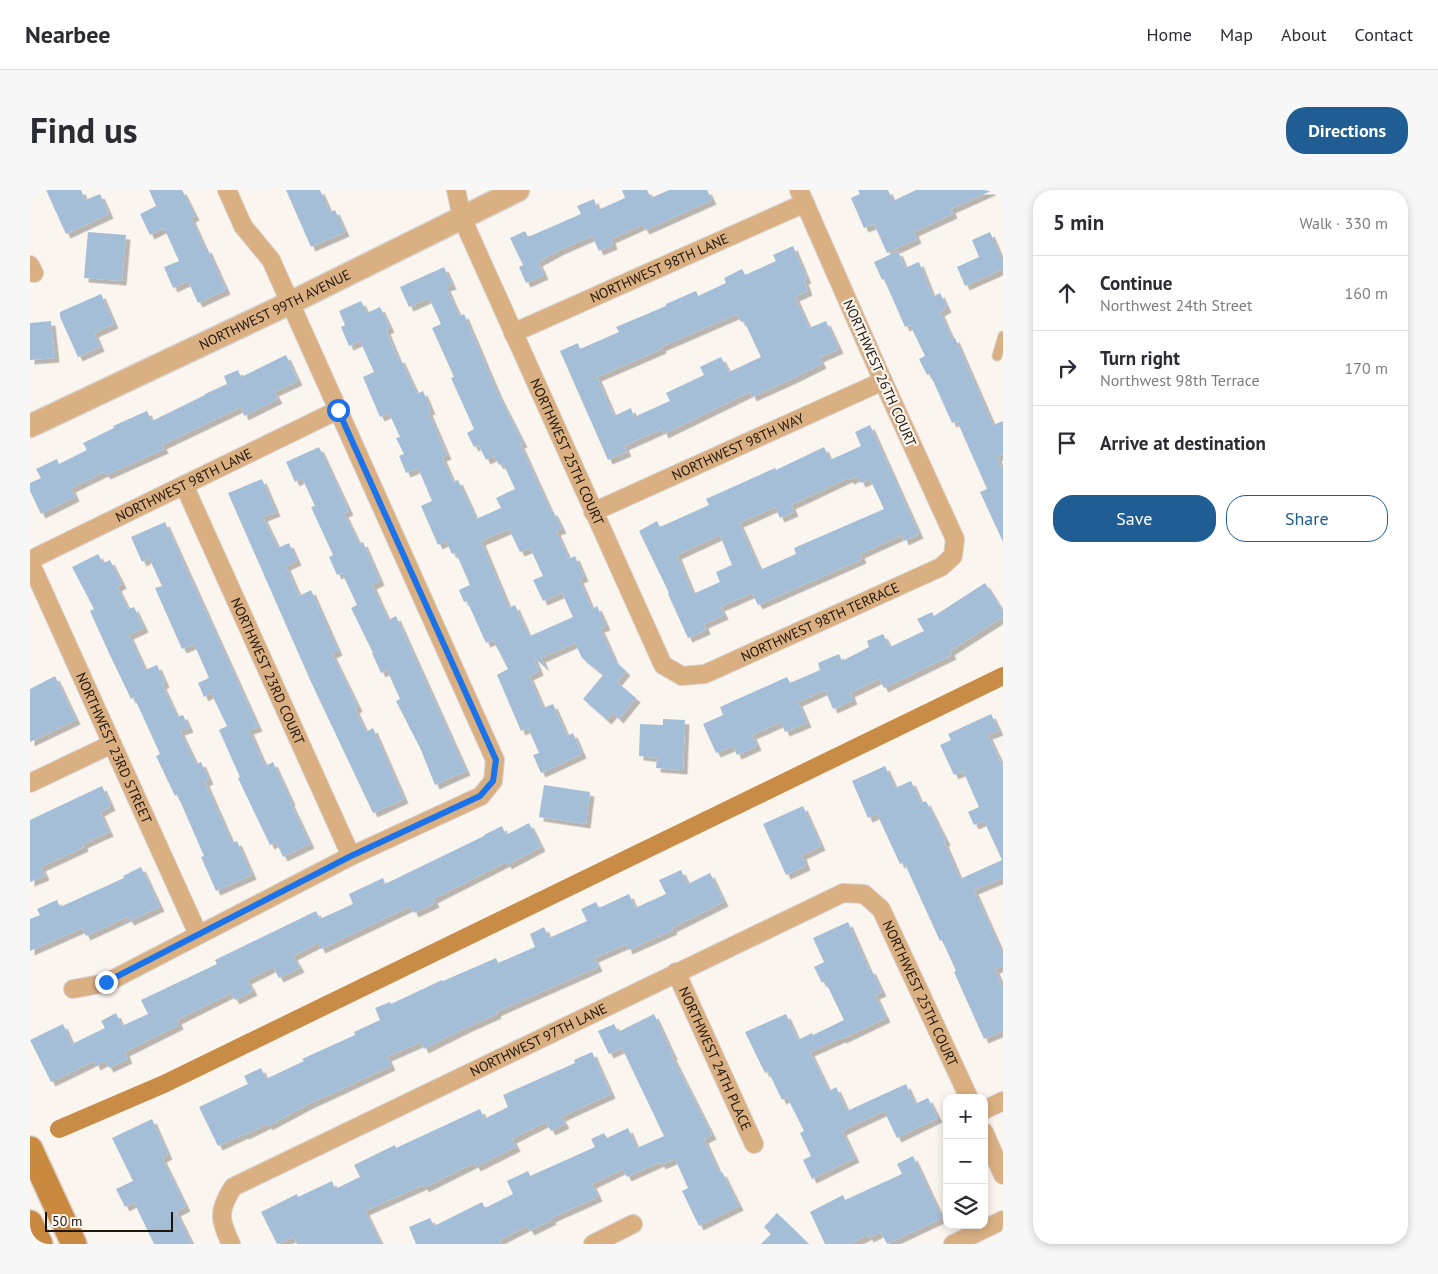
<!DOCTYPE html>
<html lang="en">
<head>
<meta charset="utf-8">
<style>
  body { margin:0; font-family:"PT Sans",sans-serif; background:#f7f7f7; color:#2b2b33 }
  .controls { position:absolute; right:15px; bottom:15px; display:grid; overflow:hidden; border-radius:10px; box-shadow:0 2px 8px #0003 }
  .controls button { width:45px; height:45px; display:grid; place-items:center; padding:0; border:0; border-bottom:1px solid #e1e1e2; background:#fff; color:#2b2b33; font:25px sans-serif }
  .scale { position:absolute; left:15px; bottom:12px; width:128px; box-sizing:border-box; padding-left:5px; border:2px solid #1e150b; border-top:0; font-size:14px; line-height:18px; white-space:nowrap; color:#1e150b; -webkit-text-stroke:4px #fbf5f0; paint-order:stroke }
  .stop { position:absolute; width:15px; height:15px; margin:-11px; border:4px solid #1a73e8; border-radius:50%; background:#fff }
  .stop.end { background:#1a73e8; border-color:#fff; box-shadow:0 1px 5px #0008 }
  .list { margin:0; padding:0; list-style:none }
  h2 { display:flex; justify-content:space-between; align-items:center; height:65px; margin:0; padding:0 20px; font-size:21px }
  h2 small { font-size:16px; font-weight:400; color:#7c7c81 }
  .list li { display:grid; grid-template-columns:32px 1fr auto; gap:15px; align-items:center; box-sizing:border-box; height:75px; padding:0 20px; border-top:1px solid #e1e1e2 }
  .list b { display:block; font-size:19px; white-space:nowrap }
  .list p { margin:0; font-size:16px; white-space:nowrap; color:#7c7c81 }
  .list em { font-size:16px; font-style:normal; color:#7c7c81 }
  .actions { display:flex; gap:10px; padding:15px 20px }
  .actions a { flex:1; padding:11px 0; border:1px solid #1f5d93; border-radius:20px; text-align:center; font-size:18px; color:#1f5d93 }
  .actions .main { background:#1f5d93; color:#fff }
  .icon { flex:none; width:28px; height:28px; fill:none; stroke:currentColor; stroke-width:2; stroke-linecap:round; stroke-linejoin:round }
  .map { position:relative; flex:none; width:973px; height:1054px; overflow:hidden; border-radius:20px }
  header { display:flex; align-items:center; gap:30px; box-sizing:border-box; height:70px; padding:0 25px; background:#fff; border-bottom:1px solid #e1e1e2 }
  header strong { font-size:24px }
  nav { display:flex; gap:28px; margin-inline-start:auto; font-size:18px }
  .intro { display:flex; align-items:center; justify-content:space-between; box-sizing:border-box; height:120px; padding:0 30px }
  h1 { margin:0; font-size:35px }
  .button { padding:12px 22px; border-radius:20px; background:#1f5d93; color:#fff; font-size:18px; font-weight:700 }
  main { display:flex; gap:30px; padding:0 30px }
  aside { flex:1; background:#fff; border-radius:20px; box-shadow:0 2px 8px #0003 }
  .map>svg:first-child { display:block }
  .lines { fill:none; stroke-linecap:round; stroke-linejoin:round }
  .canal { stroke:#c98c47; stroke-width:18 }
  .building { fill:#a4bed8; fill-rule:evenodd; filter:url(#shadow) }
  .service-casing { stroke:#d8d1cb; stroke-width:11 }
  .minor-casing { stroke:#d8d1cb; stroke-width:20 }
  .tertiary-casing { stroke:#d8d1cb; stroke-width:25 }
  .secondary-casing { stroke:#d8d1cb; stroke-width:28 }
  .service { stroke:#daaf82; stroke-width:9 }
  .minor { stroke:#daaf82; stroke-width:18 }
  .tertiary { stroke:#daaf82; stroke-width:22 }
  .secondary { stroke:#c98a40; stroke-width:25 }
  .route { stroke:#1a73e8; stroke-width:6 }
  .labels { text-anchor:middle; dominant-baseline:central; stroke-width:4.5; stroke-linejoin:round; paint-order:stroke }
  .street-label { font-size:14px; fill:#1e150b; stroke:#fbf5f0 }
</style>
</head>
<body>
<header>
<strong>Nearbee</strong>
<nav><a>Home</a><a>Map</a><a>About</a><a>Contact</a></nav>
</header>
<div class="intro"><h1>Find us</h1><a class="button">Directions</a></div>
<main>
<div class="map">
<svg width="973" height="1054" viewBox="0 0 973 1054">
  <defs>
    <filter id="shadow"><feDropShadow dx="4.5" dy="4.5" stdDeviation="0" flood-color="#0004"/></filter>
  </defs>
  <rect width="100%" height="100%" fill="#fbf5f0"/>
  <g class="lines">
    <polyline class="canal" points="29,939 134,894 973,486"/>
  </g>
  <g class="building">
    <polygon points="16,0 51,0 55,10 70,4 79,24 36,44"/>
    <polygon points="119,0 152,0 165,26 161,28 175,59 177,58 196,100 168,113 158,91 143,98 134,77 149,71 134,38 120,45 110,24 126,16"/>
    <polygon points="256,0 290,0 300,22 305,20 315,42 281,57"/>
    <polygon points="592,0 617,0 621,8 639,0 677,0 682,10 615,40 612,35 581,49 583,55 569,61 562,46 530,60 508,72 514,85 496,93 489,77 493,75 480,48 495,41 498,47 551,24 547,16 564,9 568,20 595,8"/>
    <polygon points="828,0 858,0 863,11 886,0 963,0 921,19 923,24 884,42 887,49 857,63 844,34 834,38 821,8 830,4"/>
    <polygon points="58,42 96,45 92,91 54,88"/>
    <polygon points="960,42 973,72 973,79 935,96 927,77 949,67 942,50"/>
    <path d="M763 56 777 89 774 90 778 101 765 107 779 138 796 131 809 159 789 168 792 174 764 188 722 207 720 202 634 244 632 239 594 256 597 262 578 270 530 161 548 153 550 159 589 142 586 137 636 116V114L666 101 668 106 696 93 694 88 712 79 715 85 746 71 743 65ZM707 124 711 132 714 131 731 167 699 182 691 167 670 177 674 185 636 203 640 211 604 227 601 218 584 226 567 187 632 159 631 157Z"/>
    <polygon points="868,61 875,78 889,72 903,107 910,103 917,118 910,122 922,149 925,148 963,235 973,231 973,265 967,267 973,281 973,352 950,302 957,299 927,231 922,233 900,184 897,185 889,169 895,166 880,135 875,137 854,89 852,90 844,72"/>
    <path d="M414 77 422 95 416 97 429 126 434 124 468 204 493 253 490 254 521 322 523 321 532 339 526 341 539 369 545 366 554 387 549 389 562 419 567 416 576 436 570 438 585 471 596 481 587 492 606 508 589 529 583 523 577 530 553 509 573 485 552 468 545 453 511 468 515 477 503 466 509 481 499 486 513 518 523 514 537 546 543 543 552 564 511 583 503 565 509 563 498 538 491 541 467 485 478 479 463 450 456 453 437 411 434 412 429 400 440 395 426 363 422 364 416 351 408 355 391 316 402 311 388 278 376 283 369 266 374 264 366 248 370 247 359 223 350 227 333 187 344 182 330 151 319 156 311 137 315 135 309 121 331 111 337 123 350 117 360 138 356 140 368 169 370 168 387 204 393 201 401 220 398 221 417 265 412 267 423 292 428 290 446 329 471 318 466 308 485 299 473 273 469 275 464 266 456 270 449 255 444 257 437 243 444 239 421 188 424 187 402 138 411 134 399 108 379 117 370 97ZM479 339 490 362 500 358 513 386 503 390 513 411 532 403 543 427 500 446 499 443 498 444 485 415 479 418 451 351Z"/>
    <polygon points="71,104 84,134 64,143 70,157 48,167 30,127 30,122"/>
    <polygon points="21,131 25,168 0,170 0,133"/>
    <polygon points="256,165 268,191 244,202 248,209 214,226 211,217 132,255 134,259 76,285 74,282 41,298 45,307 11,324 0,301 0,293 11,288 6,279 27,269 29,274 57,260 53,253 84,238 83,236 117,221 122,231 175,205 175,204 197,194 194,186 208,180 211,187"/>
    <path d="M840 235 889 344 874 351 872 345 830 364 832 369 728 415 722 403 690 417 694 425 674 434 676 440 658 448 638 404 639 403 609 341 627 331 630 337 650 328 679 315 676 309 745 278 746 280 794 257 800 270 831 256 825 242ZM828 286 831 293 840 289 854 319 764 358 766 364 730 380 709 333 745 317 750 328 764 322 761 315 818 288 820 290ZM690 345 702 375 686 382 690 392 663 404 647 365Z"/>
    <polygon points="289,257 319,321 314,323 329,354 333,352 350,391 342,395 358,430 366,426 436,581 405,595 391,560 366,511 370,509 357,480 351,483 342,463 343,463 321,418 327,415 312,383 307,385 299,367 303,365 281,317 285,316 272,288 265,292 256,272"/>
    <polygon points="232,289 246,322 233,327 248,358 259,353 267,371 256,376 269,406 281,400 308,461 302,464 328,517 325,519 336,542 343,538 374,609 343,623 281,492 198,303"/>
    <polygon points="135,332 228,537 219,540 235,576 243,572 261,611 260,612 280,654 253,667 246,652 240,655 208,588 210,587 189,540 197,536 181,503 174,507 168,493 179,488 164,454 152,459 125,398 132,396 119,368 112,372 101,347"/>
    <polygon points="68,364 73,373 80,370 92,394 87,397 98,419 104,417 114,438 99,445 115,480 127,475 135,493 132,495 147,527 153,525 159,538 150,541 166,574 171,572 179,590 175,592 202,653 207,651 222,685 186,701 171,667 174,666 147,604 145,606 126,566 130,564 104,507 101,509 78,461 60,421 64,419 42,377"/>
    <polygon points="955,393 973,421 973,427 920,461 922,465 854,498 849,489 820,503 823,510 803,519 795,500 768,512 777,533 755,542 751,532 722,545 727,556 707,565 703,556 686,563 673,534 693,525 690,517 757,487 760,493 790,480 788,473 809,464 812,471 839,457 837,451 853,444 860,457 894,441 887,429 902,422 904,426"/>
    <polygon points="25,486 46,530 0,552 0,499"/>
    <polygon points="961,524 969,541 958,545 973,577 973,688 944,700 973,765 973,776 965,779 973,798 973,841 954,849 924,782 926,781 912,750 910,751 874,672 870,674 847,624 838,628 822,591 855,576 865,598 881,591 891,613 896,611 916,651 914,652 930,689 972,670 954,631 944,635 938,622 949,617 933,581 924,585 910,555 921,550 918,544"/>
    <polygon points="633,529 655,530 653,580 626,578 627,568 609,566 610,534 633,535"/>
    <polygon points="514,595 560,602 556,634 509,627"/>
    <polygon points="72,596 81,616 70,622 79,642 53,654 54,657 11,677 15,686 0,692 0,630"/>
    <polygon points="773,616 791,656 772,665 776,676 756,685 733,634"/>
    <polygon points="499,633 511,657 477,675 476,672 403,709 405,713 384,723 381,716 291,759 288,753 263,766 270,778 249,788 243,777 217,790 223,801 205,810 201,803 147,830 149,835 95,862 98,869 79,878 75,871 66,876 64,871 21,892 0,850 33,834 42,854 75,838 71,831 86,823 92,836 118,824 111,810 187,774 185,770 286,721 290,729 323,714 319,704 353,688 355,694 454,646 454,645 472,636 476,645"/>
    <polygon points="111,677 130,717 100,731 97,727 56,746 52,738 0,761 0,729 10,725 7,719 27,710 30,717 94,688 93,686"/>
    <polygon points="651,680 658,694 680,683 694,712 642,738 643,740 598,760 596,754 564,768 568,777 466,822 467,824 436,838 394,859 391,852 357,867 361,876 277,915 238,936 237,934 215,945 214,944 188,956 169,917 218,894 214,886 231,878 236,889 274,871 272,869 325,845 324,842 350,830 345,818 360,812 361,814 412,790 413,791 466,768 468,773 505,757 500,744 514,737 519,748 557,731 551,719 566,712 569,718 599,704 605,718 636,704 629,690"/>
    <polygon points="818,732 839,780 841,779 852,802 845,805 856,828 812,849 811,848 780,862 799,901 806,897 817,921 876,894 885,914 898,908 908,928 867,948 854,921 822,936 812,941 825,968 782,989 773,970 781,966 770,943 774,941 757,907 752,910 738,881 735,883 715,842 756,824 768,850 782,843 783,845 814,830 795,791 792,793 784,777 794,772 783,748"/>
    <polygon points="624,824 643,865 642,866 682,945 674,949 689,983 692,982 709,1016 669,1036 652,1001 658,998 645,969 631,975 630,972 597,987 593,979 562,994 568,1007 521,1028 522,1030 500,1041 497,1036 470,1050 472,1054 386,1054 379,1037 400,1028 404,1036 452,1012 455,1018 483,1004 477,991 498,981 500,986 565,957 561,949 574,943 577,948 598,938 607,958 634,946 592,858 579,864 568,841 584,834 588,842"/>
    <polygon points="562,862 581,904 531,927 535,934 521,941 516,932 482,949 486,957 446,977 444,973 394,998 393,995 335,1021 351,1054 267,1054 264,1047 247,1054 231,1022 267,1004 268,1007 302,991 305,999 330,987 324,975 365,955 366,958 450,919 454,929 478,917 473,905 545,873 544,870"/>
    <polygon points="122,929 138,965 132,968 156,1017 146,1022 162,1054 124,1054 104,1012 95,1017 86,999 103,991 82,948"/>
    <polygon points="883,966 912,1028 857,1054 851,1042 839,1048 838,1045 820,1054 795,1054 780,1022 813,1005 815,1010 872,984 867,974"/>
    <polygon points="747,1023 779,1054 731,1054 741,1044 734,1037"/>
  </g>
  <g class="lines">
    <defs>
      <polyline id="service" points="967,166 973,146"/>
      <g id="minor">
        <path id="s1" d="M426 0 432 28 633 475 652 486 675 484 911 377 923 366 925 349 853 191 769 0"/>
        <polyline points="0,75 4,83"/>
        <path id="s2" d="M483 143 775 13"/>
        <path id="s3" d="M154 295 321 666"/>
        <path id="s4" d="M563 322 853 191"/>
        <path id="s5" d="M0 370 308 220"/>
        <path id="s6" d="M0 372 168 744"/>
        <polyline points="0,593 82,554"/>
        <path id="s7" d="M646 782 724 954"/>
        <polyline points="43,799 76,793 321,666 451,606 463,591 465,570 241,70 213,36 197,0"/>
        <polyline points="954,920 973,911"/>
        <polyline points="954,942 973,985"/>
        <path id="s8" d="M201 1054C189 1029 188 1021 203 997L813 703 834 704 851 719 939 908"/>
        <polyline points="563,1054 603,1034"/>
        <polyline points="923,1054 973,1030"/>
      </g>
      <g id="tertiary">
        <path id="s9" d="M0 236 260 113 488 0"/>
      </g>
      <g id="secondary">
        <polyline points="0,959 44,1054"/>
        <polyline points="0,1033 10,1054"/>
      </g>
    </defs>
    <use href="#service" class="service-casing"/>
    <use href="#minor" class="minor-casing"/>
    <use href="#tertiary" class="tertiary-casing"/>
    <use href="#secondary" class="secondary-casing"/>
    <use href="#service" class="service"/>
    <use href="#minor" class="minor"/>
    <use href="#tertiary" class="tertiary"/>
    <use href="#secondary" class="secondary"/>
  </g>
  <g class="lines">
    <polyline class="route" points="76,792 321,666 450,606 463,591 466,570 308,220"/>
  </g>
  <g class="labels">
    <g class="street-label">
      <text stroke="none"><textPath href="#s2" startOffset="160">NORTHWEST 98TH LANE</textPath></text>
      <text stroke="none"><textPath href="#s9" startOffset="271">NORTHWEST 99TH AVENUE</textPath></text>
      <text transform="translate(850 183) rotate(66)">NORTHWEST 26TH COURT</text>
      <text stroke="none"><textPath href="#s4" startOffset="159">NORTHWEST 98TH WAY</textPath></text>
      <text stroke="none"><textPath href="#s1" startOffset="285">NORTHWEST 25TH COURT</textPath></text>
      <text stroke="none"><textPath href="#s5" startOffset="171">NORTHWEST 98TH LANE</textPath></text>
      <text stroke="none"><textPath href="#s1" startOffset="690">NORTHWEST 98TH TERRACE</textPath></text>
      <text stroke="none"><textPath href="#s3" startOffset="204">NORTHWEST 23RD COURT</textPath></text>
      <text stroke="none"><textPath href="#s6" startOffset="204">NORTHWEST 23RD STREET</textPath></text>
      <text stroke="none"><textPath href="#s8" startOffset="875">NORTHWEST 25TH COURT</textPath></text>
      <text stroke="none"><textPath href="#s8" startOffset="400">NORTHWEST 97TH LANE</textPath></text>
      <text stroke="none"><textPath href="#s7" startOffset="95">NORTHWEST 24TH PLACE</textPath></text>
    </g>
  </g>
</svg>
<div class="controls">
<button>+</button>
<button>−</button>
<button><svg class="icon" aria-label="layers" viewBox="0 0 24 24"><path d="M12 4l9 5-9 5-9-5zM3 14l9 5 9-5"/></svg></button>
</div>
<div class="scale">50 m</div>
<div class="stop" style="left:308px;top:220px"></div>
<div class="stop end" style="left:76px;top:792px"></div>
</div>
<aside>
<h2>5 min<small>Walk · 330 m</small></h2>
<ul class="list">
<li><svg class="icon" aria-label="ahead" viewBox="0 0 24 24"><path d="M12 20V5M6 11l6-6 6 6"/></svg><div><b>Continue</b><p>Northwest 24th Street</p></div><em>160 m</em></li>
<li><svg class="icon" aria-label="right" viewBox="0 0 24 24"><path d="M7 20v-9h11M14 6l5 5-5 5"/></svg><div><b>Turn right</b><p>Northwest 98th Terrace</p></div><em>170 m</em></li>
<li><svg class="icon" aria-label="arrive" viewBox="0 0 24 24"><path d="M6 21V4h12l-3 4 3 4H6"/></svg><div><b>Arrive at destination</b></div></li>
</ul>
<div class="actions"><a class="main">Save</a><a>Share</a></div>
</aside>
</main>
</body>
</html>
